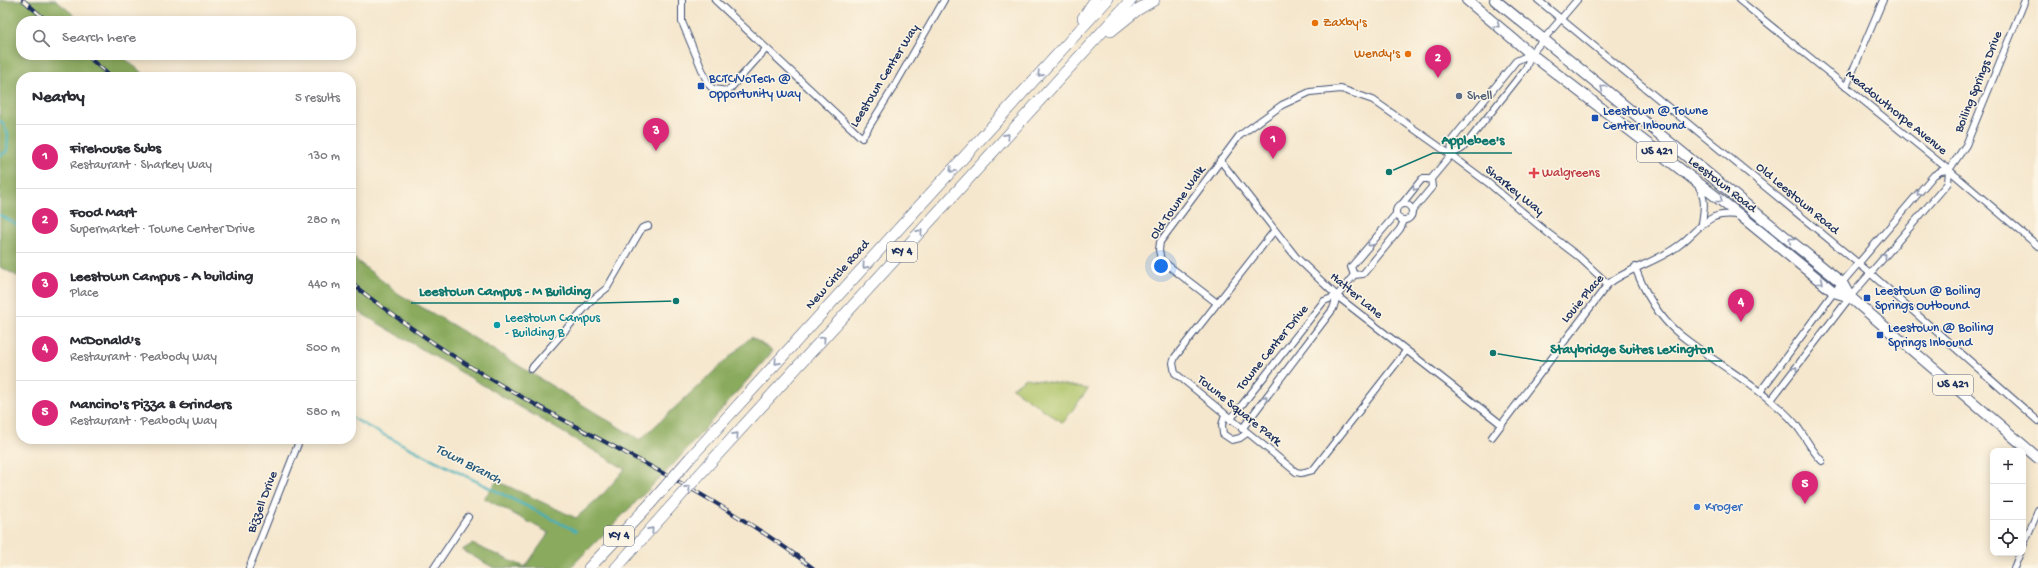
<!DOCTYPE html>
<html lang="en">
<head>
<meta charset="utf-8">
<style>
  body { margin:0; font-family:"Gochi Hand",sans-serif; background:#f7f7f7; color:#2b2b33 }
  .controls { position:absolute; right:12px; bottom:12px; display:grid; overflow:hidden; border-radius:8px; box-shadow:0 2px 10px #0003 }
  .controls button { width:36px; height:36px; display:grid; place-items:center; padding:0; border:0; border-bottom:1px solid #e1e1e2; background:#fff; color:#2b2b33; font:20px sans-serif }
  .you { position:absolute; left:1161px; top:266px; width:14px; height:14px; margin:-10px; border:3px solid #fff; border-radius:50%; background:#1a73e8; box-shadow:0 0 0 6px #1a73e833 }
  .badge { display:grid; place-items:center; width:26px; height:26px; border-radius:50%; background:#db2777; color:#fff; font-size:13px; font-weight:700 }
  .pin { position:absolute; translate:-50% -33px; filter:drop-shadow(0 1px 2px #0008) }
  .pin::after { content:''; position:absolute; top:21px; width:14px; height:12px; background:inherit; clip-path:polygon(0 0,100% 0,50% 100%) }
  .list { margin:0; padding:0; list-style:none }
  h2 { display:flex; justify-content:space-between; align-items:center; height:52px; margin:0; padding:0 16px; font-size:17px }
  h2 small { font-size:13px; font-weight:400; color:#7c7c81 }
  .list li { display:grid; grid-template-columns:26px 1fr auto; gap:12px; align-items:center; box-sizing:border-box; height:64px; padding:0 16px; border-top:1px solid #e1e1e2 }
  .list b { display:block; font-size:15px; white-space:nowrap }
  .list p { margin:0; font-size:13px; white-space:nowrap; color:#7c7c81 }
  .list em { font-size:13px; font-style:normal; color:#7c7c81 }
  .icon { flex:none; width:22px; height:22px; fill:none; stroke:currentColor; stroke-width:2; stroke-linecap:round; stroke-linejoin:round }
  .map { position:relative; flex:none; width:2038px; height:568px; overflow:hidden }
  .search { position:absolute; background:#fff; box-shadow:0 2px 10px #0003; left:16px; top:16px; width:340px; height:44px; display:flex; align-items:center; gap:10px; box-sizing:border-box; padding:0 14px; border-radius:16px; color:#7c7c81; font-size:15px }
  .panel { position:absolute; background:#fff; box-shadow:0 2px 10px #0003; left:16px; top:72px; width:340px; height:372px; border-radius:16px }
  .map>svg:first-child { display:block }
  .green { fill:#aec469; stroke:#647a64 }
  .forest { fill:#8aaa5d; stroke:#526c5e }
  .lines { fill:none; stroke-linecap:round; stroke-linejoin:round }
  .stream { stroke:#3fafba; stroke-width:2.5 }
  .street-casing { stroke:#3c4b6f; stroke-width:8 }
  .primary-casing { stroke:#3c4b6f; stroke-width:12 }
  .highway-casing { stroke:#3c4b6f; stroke-width:12 }
  .street { stroke:#fff; stroke-width:6 }
  .primary { stroke:#fff; stroke-width:10 }
  .highway { stroke:#fff; stroke-width:11 }
  .rail-casing { stroke:#1b2f5e; stroke-width:4 }
  .rail { stroke:#fcf5e5; stroke-width:2.5; stroke-dasharray:8; stroke-linecap:butt }
  .highway-bridge-casing { stroke:#3c4b6f; stroke-width:12; stroke-linecap:butt }
  .highway-bridge { stroke:#fff; stroke-width:11 }
  .oneway { stroke:#8d97ae }
  .food-dot { fill:#e8710a; stroke:#fcf5e5; stroke-width:1.5 }
  .transit-dot { fill:#1a4fb4; stroke:#fcf5e5; stroke-width:1.5 }
  .service-dot { fill:#5c6f8a; stroke:#fcf5e5; stroke-width:1.5 }
  .health-dot { fill:#e0444e; stroke:#fcf5e5; stroke-width:1.5 }
  .culture-dot { fill:#0f9aa8; stroke:#fcf5e5; stroke-width:1.5 }
  .shop-dot { fill:#3f7fe0; stroke:#fcf5e5; stroke-width:1.5 }
  .labels { text-anchor:middle; dominant-baseline:central; stroke-width:3; stroke-linejoin:round; paint-order:stroke }
  .shield { fill:#fcf5e5; stroke:#5e6a86; stroke-width:1 }
  .shield-label { font-size:12px; font-weight:bold; fill:#1b2f5e }
  .food-label { font-size:13px; fill:#c56008; stroke:#fcf5e5; text-anchor:start }
  .street-label { font-size:13px; fill:#1b2f5e; stroke:#fcf5e5 }
  .transit-label { font-size:13px; fill:#164399; stroke:#fcf5e5; text-anchor:start }
  .service-label { font-size:13px; fill:#4e5e75; stroke:#fcf5e5; text-anchor:start }
  .health-label { font-size:13px; fill:#be3a42; stroke:#fcf5e5; text-anchor:start }
  .culture-label { font-size:13px; fill:#0d838f; stroke:#fcf5e5; text-anchor:start }
  .shop-label { font-size:13px; fill:#366cbe; stroke:#fcf5e5; text-anchor:start }
  .water-label { font-size:14px; font-style:italic; fill:#285c7e; stroke:#fcf5e5 }
  .leader { fill:none; stroke:#0f766e; stroke-width:1.5 }
  .callout-dot { fill:#0f766e; stroke:#fcf5e5; stroke-width:1.5 }
  .callout-label { font-size:14px; text-anchor:middle; font-weight:bold; fill:#0f766e; stroke:#fcf5e5; stroke-width:3; stroke-linejoin:round; paint-order:stroke }
</style>
</head>
<body>
<div class="map">
<svg width="2038" height="568" viewBox="0 0 2038 568">
  <rect width="100%" height="100%" fill="#fcf5e5"/>
  <filter id="ink" filterUnits="userSpaceOnUse"><feTurbulence type="fractalNoise" baseFrequency=".025" numOctaves="2"/><feDisplacementMap in="SourceGraphic" scale="8" xChannelSelector="R" yChannelSelector="G"/><feConvolveMatrix kernelMatrix="1 2 1 2 8 2 1 2 1" color-interpolation-filters="sRGB"/></filter>
  <filter id="wash" filterUnits="userSpaceOnUse"><feTurbulence type="fractalNoise" baseFrequency=".012" numOctaves="4" result="noise"/><feDisplacementMap in="SourceGraphic" scale="16" xChannelSelector="R" yChannelSelector="G"/><feGaussianBlur stdDeviation="0.9" result="paint"/><feColorMatrix in="noise" values="0 0 0 0 0 0 0 0 0 0 0 0 0 0 0 0 0 1.4 0 .05"/><feComposite in="paint" operator="in"/></filter>
  <g filter="url(#wash)">
    <rect width="100%" height="100%" fill="#f5e7cd"/>
    <polygon class="green" points="1026,378 1088,389 1063,423 1012,388"/>
    <g class="forest">
      <polygon points="0,0 56,0 81,21 21,21 21,55 121,55 147,77 21,77 21,278 0,267"/>
      <polygon points="351,256 399,294 451,324 640,440 751,337 773,351 671,467 570,568 494,568 462,550 472,544 525,567 549,533 484,498 497,481 576,518 604,493 625,469 359,312 351,305"/>
    </g>
    <g class="lines">
      <g class="stream">
        <polyline points="0,121 2,122 8,134 7,151 0,156"/>
        <polyline points="0,215 21,227"/>
        <polyline points="351,417 374,430 576,531"/>
      </g>
    </g>
  </g>
  <g filter="url(#ink)">
    <g class="lines">
      <defs>
        <g id="street">
          <polyline points="682,0 682,22 708,84 713,89 728,91 766,49"/>
          <polyline points="715,0 862,138 895,85 944,0"/>
          <polyline points="1538,0 1870,273 2038,421"/>
          <polyline points="1739,0 1949,170 2038,246"/>
          <polyline points="1531,54 1577,0"/>
          <polyline points="1846,87 1883,0"/>
          <polyline points="1220,160 1296,257 1337,296 1501,424"/>
          <path d="M1699 187C1706 199 1704 210 1702 223"/>
          <circle cx="1404" cy="212" r="8"/>
          <polyline points="1402,204 1422,179 1431,179"/>
          <polyline points="1412,211 1432,187 1431,179 1451,155 1463,148 1526,68 1531,54 1516,61 1452,140 1451,155"/>
          <polyline points="1274,231 1175,357 1173,363 1175,373 1296,472 1301,473 1313,470 1406,351"/>
          <path d="M1635 267C1644 291 1658 316 1678 333 1707 357 1742 376 1771 401 1781 409 1792 418 1799 429 1807 440 1812 451 1822 461"/>
          <polyline points="1354,275 1351,267 1396,214"/>
          <polyline points="1217,303 1161,260 1159,250 1160,242 1239,136 1282,105 1310,92 1341,89 1373,100 1451,155 1487,182 1549,234 1579,257 1608,284"/>
          <polyline points="531,369 591,301 607,288 642,228 648,226"/>
          <polyline points="1760,392 1834,292 1934,175 1941,171 1949,170"/>
          <polyline points="1771,400 1850,297 1948,183 1949,170 1966,145 2025,0"/>
          <polyline points="1225,415 1222,425 1223,434 1232,440 1240,438 1247,433"/>
          <polyline points="1230,420 1324,301 1337,296"/>
          <polyline points="1242,429 1333,309 1337,296 1354,275 1363,274 1400,229 1404,221"/>
          <path d="M1492 437 1608 284C1629 268 1657 262 1678 246 1691 237 1699 224 1714 217 1721 214 1730 214 1738 215"/>
          <polyline points="2023,546 2038,511"/>
          <polyline points="249,568 298,444"/>
          <polyline points="434,568 468,517"/>
          <polyline points="2014,568 2020,553"/>
        </g>
        <g id="primary">
          <polyline points="1467,0 1531,54 1741,216 1834,292 1850,297"/>
          <polyline points="1495,0 1842,283 1850,297 2038,458"/>
        </g>
        <g id="highway">
          <polyline points="1083,18 1095,0"/>
          <polyline points="1111,31 1137,10 1154,0"/>
          <polyline points="690,458 1107,0"/>
          <polyline points="709,464 1131,0"/>
          <polyline points="589,568 650,504"/>
          <polyline points="616,568 666,512"/>
        </g>
      </defs>
      <use href="#street" class="street-casing"/>
      <use href="#primary" class="primary-casing"/>
      <use href="#highway" class="highway-casing"/>
      <use href="#street" class="street"/>
      <use href="#primary" class="primary"/>
      <use href="#highway" class="highway"/>
      <defs>
        <g id="rail">
          <polyline points="23,0 47,21"/>
          <polyline points="86,55 111,77"/>
          <path d="M351 283C409 329 472 370 538 406 631 457 728 503 813 568"/>
        </g>
      </defs>
      <use href="#rail" class="rail-casing"/>
      <use href="#rail" class="rail"/>
      <defs>
        <g id="highway-bridge">
          <polyline points="650,504 690,458"/>
          <polyline points="666,512 709,464"/>
        </g>
      </defs>
      <use href="#highway-bridge" class="highway-bridge-casing"/>
      <use href="#highway-bridge" class="highway-bridge"/>
    </g>
    <defs><path id="oneway-chevron" d="M-2-3.5L2.5 0L-2 3.5" fill="none" stroke-width="1.6" stroke-linecap="round" stroke-linejoin="round"/></defs>
    <g class="oneway">
      <use href="#oneway-chevron" transform="translate(1497 25) rotate(40)"/>
      <use href="#oneway-chevron" transform="translate(1040 74) rotate(132)"/>
      <use href="#oneway-chevron" transform="translate(1603 88) rotate(-141)"/>
      <use href="#oneway-chevron" transform="translate(1487 118) rotate(-52)"/>
      <use href="#oneway-chevron" transform="translate(1007 136) rotate(-48)"/>
      <use href="#oneway-chevron" transform="translate(952 170) rotate(132)"/>
      <use href="#oneway-chevron" transform="translate(1415 188) rotate(127)"/>
      <use href="#oneway-chevron" transform="translate(1919 193) rotate(131)"/>
      <use href="#oneway-chevron" transform="translate(1720 200) rotate(37)"/>
      <use href="#oneway-chevron" transform="translate(920 232) rotate(-48)"/>
      <use href="#oneway-chevron" transform="translate(1791 240) rotate(-141)"/>
      <use href="#oneway-chevron" transform="translate(1370 244) rotate(129)"/>
      <use href="#oneway-chevron" transform="translate(1884 256) rotate(-49)"/>
      <use href="#oneway-chevron" transform="translate(865 266) rotate(132)"/>
      <use href="#oneway-chevron" transform="translate(1821 282) rotate(39)"/>
      <use href="#oneway-chevron" transform="translate(823 339) rotate(-48)"/>
      <use href="#oneway-chevron" transform="translate(777 362) rotate(132)"/>
      <use href="#oneway-chevron" transform="translate(1795 369) rotate(-52)"/>
      <use href="#oneway-chevron" transform="translate(1265 398) rotate(-52)"/>
      <use href="#oneway-chevron" transform="translate(736 435) rotate(-48)"/>
      <use href="#oneway-chevron" transform="translate(688 488) rotate(-48)"/>
      <use href="#oneway-chevron" transform="translate(651 530) rotate(-48)"/>
    </g>
  </g>
  <g class="food-dot">
    <circle cx="1315" cy="23" r="4"/>
    <circle cx="1408" cy="54" r="4"/>
  </g>
  <g class="transit-dot">
    <rect x="697" y="82" width="8" height="8" rx="2"/>
    <rect x="1591" y="114" width="8" height="8" rx="2"/>
    <rect x="1863" y="294" width="8" height="8" rx="2"/>
    <rect x="1876" y="331" width="8" height="8" rx="2"/>
  </g>
  <circle class="service-dot" cx="1459" cy="96" r="4"/>
  <path class="health-dot" d="M1532 167h4v4h4v4h-4v4h-4v-4h-4v-4h4z"/>
  <circle class="culture-dot" cx="497" cy="325" r="4"/>
  <circle class="shop-dot" cx="1697" cy="507" r="4"/>
  <g class="labels">
    <g class="shield">
      <rect x="1637" y="142" width="40" height="20" rx="3"/>
      <rect x="887" y="242" width="30" height="20" rx="3"/>
      <rect x="1933" y="375" width="40" height="20" rx="3"/>
      <rect x="604" y="526" width="30" height="20" rx="3"/>
    </g>
    <g class="shield-label">
      <text x="1657" y="152">US 421</text>
      <text x="902" y="252">KY 4</text>
      <text x="1953" y="385">US 421</text>
      <text x="619" y="536">KY 4</text>
    </g>
    <g class="food-label">
      <text x="1323" y="23">Zaxby's</text>
      <text x="1400" y="54" text-anchor="end">Wendy's</text>
    </g>
    <g class="street-label">
      <text transform="translate(885 76) rotate(-58)">Leestown Center Way</text>
      <text transform="translate(1979 82) rotate(-68)">Boiling Springs Drive</text>
      <text transform="translate(1896 113) rotate(39)">Meadowthorpe Avenue</text>
      <text transform="translate(1722 185) rotate(38)">Leestown Road</text>
      <text transform="translate(1514 191) rotate(39)">Sharkey Way</text>
      <text transform="translate(1797 199) rotate(40)">Old Leestown Road</text>
      <text transform="translate(1178 203) rotate(-55)">Old Towne Walk</text>
      <text transform="translate(838 275) rotate(-48)">New Circle Road</text>
      <text transform="translate(1356 296) rotate(40)">Hatter Lane</text>
      <text transform="translate(1583 299) rotate(-50)">Louie Place</text>
      <text transform="translate(1273 348) rotate(-51)">Towne Center Drive</text>
      <text transform="translate(1239 411) rotate(39)">Towne Square Park</text>
      <text transform="translate(263 502) rotate(-69)">Bizzell Drive</text>
    </g>
    <g class="transit-label">
      <text x="709" y="79">BCTC/VoTech @<tspan x="709" dy="15">Opportunity Way</tspan></text>
      <text x="1603" y="111">Leestown @ Towne<tspan x="1603" dy="15">Center Inbound</tspan></text>
      <text x="1875" y="291">Leestown @ Boiling<tspan x="1875" dy="15">Springs Outbound</tspan></text>
      <text x="1888" y="328">Leestown @ Boiling<tspan x="1888" dy="15">Springs Inbound</tspan></text>
    </g>
    <g class="service-label">
      <text x="1467" y="96">Shell</text>
    </g>
    <g class="health-label">
      <text x="1542" y="173">Walgreens</text>
    </g>
    <g class="culture-label">
      <text x="505" y="318">Leestown Campus<tspan x="505" dy="15">- Building B</tspan></text>
    </g>
    <g class="shop-label">
      <text x="1705" y="507">Kroger</text>
    </g>
    <g class="water-label">
      <text transform="translate(468 465) rotate(27)">Town Branch</text>
    </g>
  </g>
  <path class="leader" d="M1389 172L1433 153H1512M676 301L599 303H411M1493 353L1542 361H1722"/>
  <g class="callout-dot">
    <circle cx="1389" cy="172" r="4"/>
    <circle cx="676" cy="301" r="4"/>
    <circle cx="1493" cy="353" r="4"/>
  </g>
  <g class="callout-label">
    <text x="1473" y="144">Applebee's</text>
    <text x="505" y="295">Leestown Campus - M Building</text>
    <text x="1632" y="353">Staybridge Suites Lexington</text>
  </g>
</svg>
<div class="controls">
<button>+</button>
<button>−</button>
<button><svg class="icon" aria-label="locate" viewBox="0 0 24 24"><circle cx="12" cy="12" r="6"/><path d="M12 2v4M12 18v4M2 12h4M18 12h4"/></svg></button>
</div>
<div class="you"></div>
<div class="pin badge" style="left:1273px;top:159px">1</div>
<div class="pin badge" style="left:1438px;top:78px">2</div>
<div class="pin badge" style="left:656px;top:151px">3</div>
<div class="pin badge" style="left:1741px;top:322px">4</div>
<div class="pin badge" style="left:1805px;top:504px">5</div>
<div class="search"><svg class="icon" aria-label="search" viewBox="0 0 24 24"><circle cx="10" cy="10" r="6"/><path d="M15 15l6 6"/></svg>Search here</div>
<section class="panel">
<h2>Nearby<small>5 results</small></h2>
<ul class="list">
<li><span class="badge">1</span><div><b>Firehouse Subs</b><p>Restaurant · Sharkey Way</p></div><em>130 m</em></li>
<li><span class="badge">2</span><div><b>Food Mart</b><p>Supermarket · Towne Center Drive</p></div><em>280 m</em></li>
<li><span class="badge">3</span><div><b>Leestown Campus - A building</b><p>Place</p></div><em>440 m</em></li>
<li><span class="badge">4</span><div><b>McDonald's</b><p>Restaurant · Peabody Way</p></div><em>500 m</em></li>
<li><span class="badge">5</span><div><b>Mancino's Pizza &amp; Grinders</b><p>Restaurant · Peabody Way</p></div><em>580 m</em></li>
</ul>
</section>
</div>
</body>
</html>
